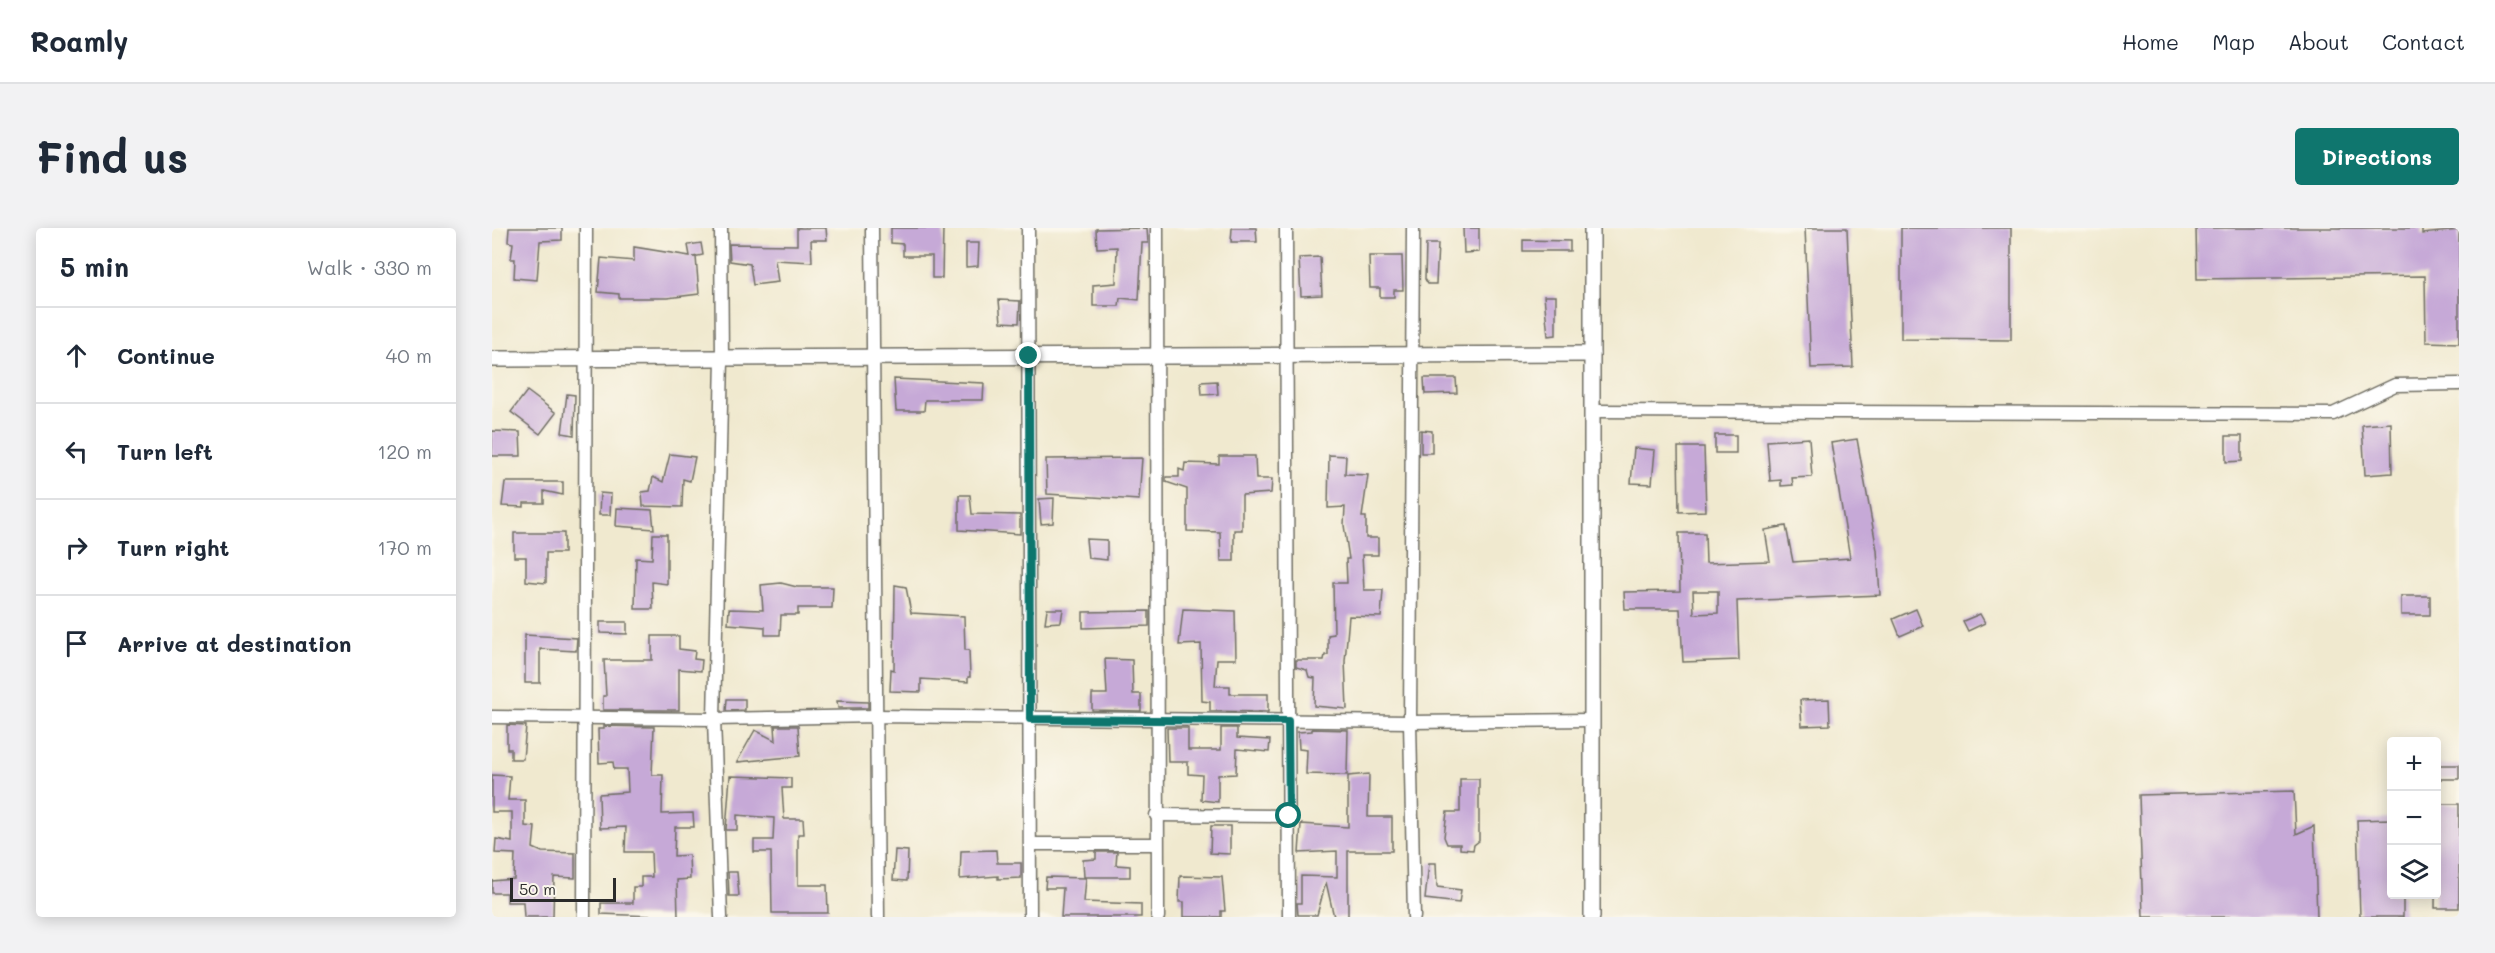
<!DOCTYPE html>
<html lang="en">
<head>
<meta charset="utf-8">
<style>
  body { margin:0; font-family:Mali,sans-serif; background:#f2f2f3; color:#1f2937 }
  .controls { position:absolute; right:18px; bottom:18px; display:grid; overflow:hidden; border-radius:6px; box-shadow:0 3px 15px #0003 }
  .controls button { width:54px; height:54px; display:grid; place-items:center; padding:0; border:0; border-bottom:2px solid #e0e1e3; background:#fff; color:#1f2937; font:30px sans-serif }
  .scale { position:absolute; left:18px; bottom:15px; width:106px; box-sizing:border-box; padding-left:6px; border:3px solid #2b2b2b; border-top:0; font-size:16px; line-height:21px; white-space:nowrap; color:#2b2b2b; -webkit-text-stroke:4px #fbf7ec; paint-order:stroke }
  .stop { position:absolute; width:18px; height:18px; margin:-14px; border:4px solid #0f766e; border-radius:50%; background:#fff }
  .stop.end { background:#0f766e; border-color:#fff; box-shadow:0 2px 6px #0008 }
  .list { margin:0; padding:0; list-style:none }
  h2 { display:flex; justify-content:space-between; align-items:center; height:78px; margin:0; padding:0 24px; font-size:26px }
  h2 small { font-size:20px; font-weight:400; color:#747a83 }
  .list li { display:grid; grid-template-columns:39px 1fr auto; gap:18px; align-items:center; box-sizing:border-box; height:96px; padding:0 24px; border-top:2px solid #e0e1e3 }
  .list b { display:block; font-size:22px; white-space:nowrap }
  .list em { font-size:20px; font-style:normal; color:#747a83 }
  .icon { flex:none; width:33px; height:33px; fill:none; stroke:currentColor; stroke-width:2; stroke-linecap:round; stroke-linejoin:round }
  .map { position:relative; flex:none; width:1967px; height:689px; overflow:hidden; border-radius:6px }
  header { display:flex; align-items:center; gap:36px; box-sizing:border-box; height:84px; padding:0 30px; background:#fff; border-bottom:2px solid #e0e1e3 }
  header strong { font-size:28px }
  nav { display:flex; gap:33px; margin-inline-start:auto; font-size:21px }
  .intro { display:flex; align-items:center; justify-content:space-between; box-sizing:border-box; height:144px; padding:0 36px }
  h1 { margin:0; font-size:42px }
  .button { padding:15px 27px; border-radius:6px; background:#0f766e; color:#fff; font-size:21px; font-weight:700 }
  main { display:flex; gap:36px; padding:0 36px }
  aside { flex:1; background:#fff; border-radius:6px; box-shadow:0 3px 15px #0003 }
  .map>svg:first-child { display:block }
  .building { fill:#c6a9d7; fill-rule:evenodd }
  .lines { fill:none; stroke-linecap:round; stroke-linejoin:round }
  .minor-casing { stroke:#706e64; stroke-width:15 }
  .tertiary-casing { stroke:#706e64; stroke-width:18 }
  .minor { stroke:#fff; stroke-width:12 }
  .tertiary { stroke:#fff; stroke-width:15 }
  .route { stroke:#0f766e; stroke-width:8 }
</style>
</head>
<body>
<header>
<strong>Roamly</strong>
<nav><a>Home</a><a>Map</a><a>About</a><a>Contact</a></nav>
</header>
<div class="intro"><h1>Find us</h1><a class="button">Directions</a></div>
<main>
<aside>
<h2>5 min<small>Walk · 330 m</small></h2>
<ul class="list">
<li><svg class="icon" aria-label="ahead" viewBox="0 0 24 24"><path d="M12 20V5M6 11l6-6 6 6"/></svg><div><b>Continue</b></div><em>40 m</em></li>
<li><svg class="icon" aria-label="left" viewBox="0 0 24 24"><path d="M17 20v-9H6M10 6l-5 5 5 5"/></svg><div><b>Turn left</b></div><em>120 m</em></li>
<li><svg class="icon" aria-label="right" viewBox="0 0 24 24"><path d="M7 20v-9h11M14 6l5 5-5 5"/></svg><div><b>Turn right</b></div><em>170 m</em></li>
<li><svg class="icon" aria-label="arrive" viewBox="0 0 24 24"><path d="M6 21V4h12l-3 4 3 4H6"/></svg><div><b>Arrive at destination</b></div></li>
</ul>
</aside>
<div class="map">
<svg width="1967" height="689" viewBox="0 0 1967 689">
  <rect width="100%" height="100%" fill="#fbf7ec"/>
  <filter id="ink" filterUnits="userSpaceOnUse"><feTurbulence type="fractalNoise" baseFrequency=".0167" numOctaves="2"/><feDisplacementMap in="SourceGraphic" scale="12" xChannelSelector="R" yChannelSelector="G"/><feConvolveMatrix kernelMatrix="1 2 1 2 8 2 1 2 1" color-interpolation-filters="sRGB"/></filter>
  <filter id="wash" filterUnits="userSpaceOnUse"><feTurbulence type="fractalNoise" baseFrequency=".008" numOctaves="4" result="noise"/><feDisplacementMap in="SourceGraphic" scale="24" xChannelSelector="R" yChannelSelector="G"/><feGaussianBlur stdDeviation="1.35" result="paint"/><feColorMatrix in="noise" values="0 0 0 0 0 0 0 0 0 0 0 0 0 0 0 0 0 1.4 0 .05"/><feComposite in="paint" operator="in"/></filter>
  <g filter="url(#wash)">
    <rect width="100%" height="100%" fill="#f0e9cf"/>
    <g id="blocks">
      <g class="building">
        <polygon points="17,0 70,0 70,12 48,13 45,52 22,50 23,31 19,31 21,15 16,14"/>
        <polygon points="305,0 334,0 335,12 319,12 320,34 283,32 286,54 261,57 258,36 238,33 237,16 305,17"/>
        <polygon points="399,0 451,0 450,50 440,50 440,28 411,28 411,16 399,15"/>
        <polygon points="655,0 656,15 650,15 647,72 628,70 627,78 601,78 601,57 624,55 625,19 605,20 604,1"/>
        <polygon points="740,0 764,0 765,14 739,14"/>
        <polygon points="971,0 987,0 987,24 972,25"/>
        <polygon points="1313,0 1355,0 1361,139 1319,140"/>
        <polygon points="1409,0 1519,0 1519,112 1409,111"/>
        <polygon points="1704,0 1930,0 1930,6 1967,2 1967,115 1934,114 1933,48 1705,51"/>
        <polygon points="1031,12 1078,13 1078,23 1031,23"/>
        <polygon points="209,15 211,27 201,29 204,29 207,66 175,70 127,70 127,66 106,64 109,30 142,33 142,19 198,28 196,17"/>
        <polygon points="474,15 487,15 486,38 474,39"/>
        <polygon points="934,16 946,16 944,56 936,56 933,51"/>
        <polygon points="877,28 910,28 911,62 902,62 902,69 888,69 888,60 878,60"/>
        <polygon points="828,29 830,67 809,68 807,30"/>
        <polygon points="1052,68 1064,68 1064,107 1056,108"/>
        <polygon points="507,72 528,73 527,95 509,94"/>
        <polygon points="932,150 964,150 965,165 933,166"/>
        <polygon points="402,151 492,155 491,172 433,172 432,183 404,183"/>
        <polygon points="725,153 726,166 710,167 709,154"/>
        <polygon points="35,163 64,185 48,206 19,184"/>
        <polygon points="75,166 83,167 82,207 70,205"/>
        <polygon points="1899,195 1900,245 1873,247 1870,197"/>
        <polygon points="929,202 940,203 940,225 929,225"/>
        <polygon points="0,203 28,204 29,228 0,228"/>
        <rect x="1223" y="207" width="21" height="18"/>
        <polygon points="1734,208 1750,208 1750,233 1734,234"/>
        <polygon points="1317,210 1320,249 1300,250 1301,257 1289,258 1289,252 1278,253 1275,213"/>
        <path d="M1365 211 1385 322 1388 367 1245 373 1247 432 1191 434 1188 381H1133L1132 364 1188 363 1187 305H1213L1214 335 1278 333 1273 302 1294 298 1301 334 1358 330 1339 215ZM1201 363H1226V385L1202 386Z"/>
        <polygon points="1186,219 1212,219 1214,283 1187,284"/>
        <polygon points="1142,220 1163,222 1160,256 1139,255"/>
        <polygon points="178,226 203,229 198,253 191,251 190,279 151,278 150,264 158,263 161,249 171,254"/>
        <polygon points="837,227 854,228 853,246 876,247 870,289 874,289 874,310 886,310 886,327 870,327 872,362 891,362 889,389 857,388 853,433 855,481 822,478 823,450 817,449 815,442 804,439 804,432 832,432 833,427 836,427 836,407 842,406 841,355 855,355 854,331 857,331 852,297 853,279 836,280"/>
        <polygon points="727,228 763,228 764,251 780,251 779,265 750,267 750,302 742,302 742,333 729,333 728,304 695,303 695,261 674,254 674,249 687,249 687,241 692,243 693,235 727,236"/>
        <polygon points="650,230 647,272 555,266 554,231"/>
        <polygon points="13,254 71,254 71,267 52,263 52,275 32,275 32,279 10,278"/>
        <polygon points="108,265 119,266 118,287 107,287"/>
        <polygon points="467,267 478,267 480,286 528,287 528,306 467,302"/>
        <polygon points="562,270 561,295 549,296 547,271"/>
        <polygon points="125,280 160,282 162,301 124,298"/>
        <polygon points="22,305 72,305 72,325 54,325 54,355 34,353 34,329 22,329"/>
        <polygon points="161,306 175,306 175,356 160,354 161,381 143,381 144,330 160,331"/>
        <polygon points="594,311 615,312 615,332 596,330"/>
        <polygon points="289,355 305,359 341,359 340,380 306,380 306,387 289,387 288,407 273,407 273,399 236,396 237,381 271,382 269,357"/>
        <polygon points="403,357 414,359 419,385 472,388 473,422 477,422 478,449 476,449 476,454 429,451 429,464 398,463 399,441 402,442"/>
        <rect x="1909" y="368" width="29" height="19"/>
        <polygon points="555,381 571,381 569,394 553,395"/>
        <polygon points="691,381 743,383 744,431 725,431 723,458 738,458 738,466 776,466 776,484 718,483 718,474 710,473 709,416 687,417"/>
        <polygon points="1424,381 1431,398 1408,408 1401,391"/>
        <polygon points="657,383 657,398 591,400 591,384"/>
        <polygon points="1488,386 1493,395 1476,403 1471,393"/>
        <polygon points="108,394 135,394 135,406 108,405"/>
        <polygon points="33,407 85,410 84,423 48,421 48,455 33,455"/>
        <polygon points="160,408 187,408 187,421 203,423 202,431 210,432 209,443 187,441 187,482 111,482 111,468 114,468 112,432 160,432"/>
        <polygon points="613,431 640,432 641,466 649,466 649,483 600,482 600,466 615,466"/>
        <polygon points="235,471 253,471 253,482 234,483"/>
        <polygon points="1337,471 1338,497 1310,498 1308,472"/>
        <polygon points="345,473 376,474 376,480 346,480"/>
        <polygon points="15,497 34,498 31,531 19,531 19,521 15,521"/>
        <polygon points="112,498 162,499 160,547 171,547 170,586 201,585 202,599 183,599 182,628 197,627 198,651 185,652 186,689 109,686 109,675 141,675 141,659 149,659 149,649 160,649 159,624 133,624 134,599 108,600 107,566 136,564 135,541 122,541 121,534 107,535 106,501 112,501"/>
        <polygon points="283,498 306,498 308,528 245,534 263,502 284,513"/>
        <polygon points="675,500 696,500 696,522 729,522 729,500 745,500 745,510 778,512 777,524 745,521 744,546 726,547 726,574 709,572 710,547 696,546 696,534 676,534"/>
        <polygon points="820,501 856,502 855,547 814,546 815,522 807,521 806,504 820,503"/>
        <rect x="1944" y="537" width="23" height="14"/>
        <polygon points="877,546 876,589 900,589 900,623 856,623 856,689 842,689 834,654 825,687 806,687 805,675 809,675 809,648 845,649 845,623 807,625 809,596 856,599 856,548"/>
        <polygon points="0,547 18,548 16,572 33,572 33,598 43,599 41,620 50,624 83,625 83,650 62,649 61,689 32,689 31,674 15,674 15,665 0,665 0,653 22,651 23,626 3,625 4,611 20,614 20,584 0,584"/>
        <polygon points="238,548 299,550 299,560 290,560 292,591 311,591 312,606 306,606 306,657 335,657 336,685 280,685 279,624 262,624 262,612 281,612 282,590 245,587 245,602 234,602"/>
        <polygon points="968,551 987,551 987,613 982,617 981,622 968,621 968,616 955,616 952,609 955,584 968,584"/>
        <polygon points="1802,563 1804,606 1822,598 1825,689 1651,689 1647,567"/>
        <polygon points="1944,576 1967,576 1967,680 1943,680"/>
        <polygon points="1899,591 1899,666 1911,666 1911,689 1868,689 1865,592"/>
        <polygon points="719,598 738,598 738,626 718,625"/>
        <polygon points="403,622 416,623 415,653 401,652"/>
        <polygon points="504,622 505,635 529,635 529,650 506,651 506,648 468,651 469,623"/>
        <polygon points="604,624 625,624 624,637 638,638 638,649 592,649 591,632 604,631"/>
        <polygon points="937,635 944,635 945,659 969,662 967,675 933,671"/>
        <polygon points="236,644 245,644 247,668 237,668"/>
        <polygon points="688,648 730,649 733,683 729,683 729,689 692,689 692,674 687,674"/>
        <polygon points="554,649 594,650 592,674 649,676 649,689 569,689 571,660 553,660"/>
      </g>
    </g>
  </g>
  <g filter="url(#ink)">
    <use href="#blocks" fill-opacity="0" stroke="#706e64" stroke-width="1.5"/>
    <g class="lines">
      <defs>
        <g id="minor">
          <polyline points="380,0 386,689"/>
          <polyline points="536,0 538,689"/>
          <polyline points="665,0 666,689"/>
          <polyline points="794,0 797,689"/>
          <polyline points="921,0 918,494 922,689"/>
          <polyline points="1100,183 1841,186 1903,157 1967,156"/>
          <polyline points="0,489 222,491 385,488 918,494 1100,492"/>
          <polyline points="664,587 797,588"/>
          <polyline points="539,616 664,616"/>
          <polyline points="92,689 94,0"/>
          <polyline points="229,689 222,491 230,130 229,0"/>
        </g>
        <g id="tertiary">
          <polyline points="0,131 1100,126"/>
          <polyline points="1100,689 1100,0"/>
        </g>
      </defs>
      <use href="#minor" class="minor-casing"/>
      <use href="#tertiary" class="tertiary-casing"/>
      <use href="#minor" class="minor"/>
      <use href="#tertiary" class="tertiary"/>
    </g>
  </g>
  <g class="lines" filter="url(#ink)">
    <polyline class="route" points="537,128 538,491 796,493 797,588"/>
  </g>
</svg>
<div class="controls">
<button>+</button>
<button>−</button>
<button><svg class="icon" aria-label="layers" viewBox="0 0 24 24"><path d="M12 4l9 5-9 5-9-5zM3 14l9 5 9-5"/></svg></button>
</div>
<div class="scale">50 m</div>
<div class="stop" style="left:797px;top:588px"></div>
<div class="stop end" style="left:537px;top:128px"></div>
</div>
</main>
</body>
</html>
